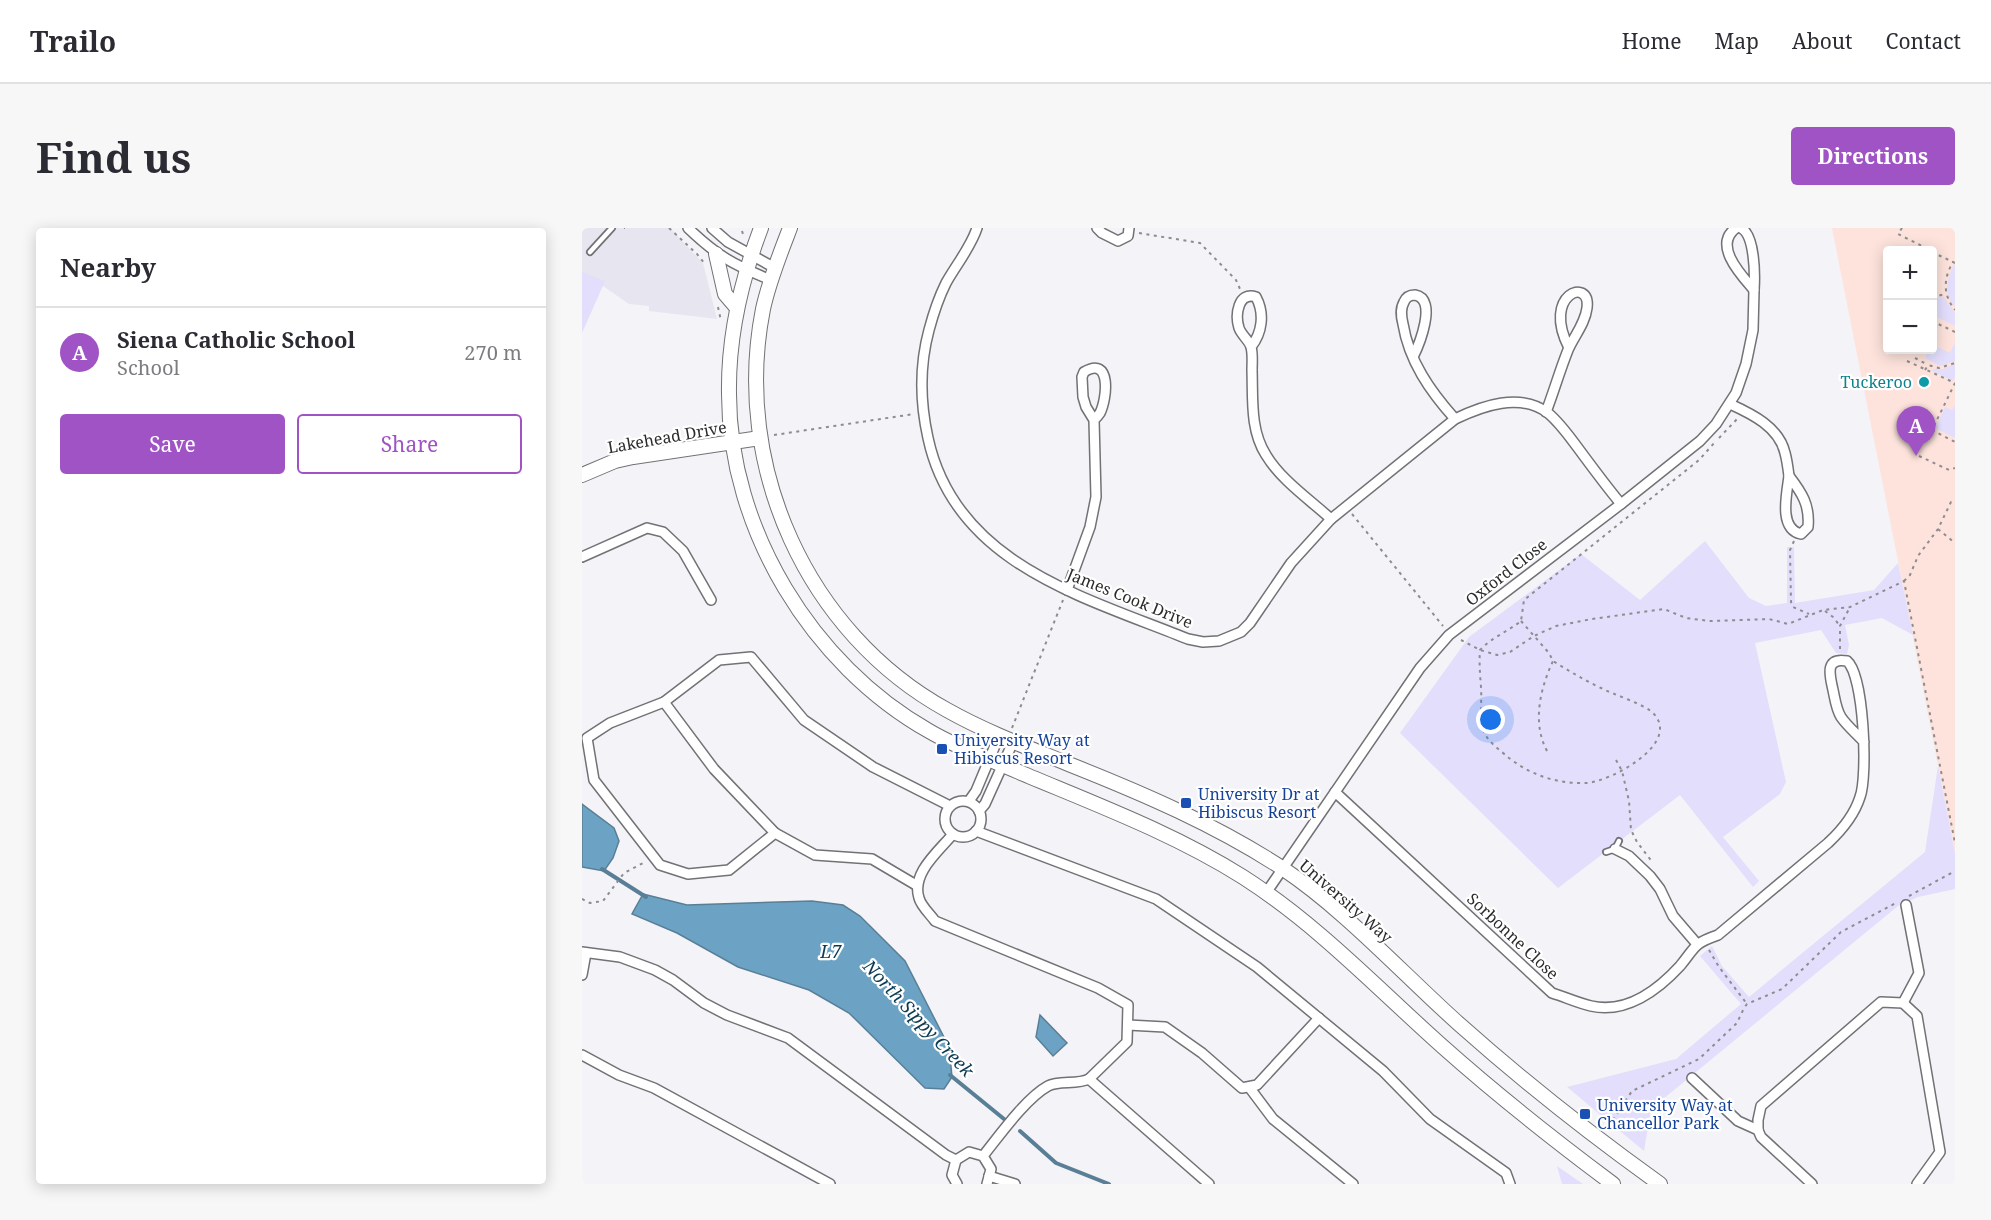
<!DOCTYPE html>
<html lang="en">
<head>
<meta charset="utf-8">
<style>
  body { margin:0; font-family:"Noto Serif",serif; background:#f7f7f7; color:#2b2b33 }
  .controls { position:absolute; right:18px; top:18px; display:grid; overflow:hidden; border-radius:6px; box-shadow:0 3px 15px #0003 }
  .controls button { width:54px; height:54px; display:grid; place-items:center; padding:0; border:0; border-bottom:2px solid #e1e1e2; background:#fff; color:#2b2b33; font:30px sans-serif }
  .you { position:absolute; left:909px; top:492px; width:21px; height:21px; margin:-15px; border:4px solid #fff; border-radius:50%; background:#1a73e8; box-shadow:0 0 0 9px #1a73e833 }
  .badge { display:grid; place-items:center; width:39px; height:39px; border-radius:50%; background:#a053c4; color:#fff; font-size:20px; font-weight:700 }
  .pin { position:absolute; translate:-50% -50px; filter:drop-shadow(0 2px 3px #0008) }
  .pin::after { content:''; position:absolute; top:32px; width:21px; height:18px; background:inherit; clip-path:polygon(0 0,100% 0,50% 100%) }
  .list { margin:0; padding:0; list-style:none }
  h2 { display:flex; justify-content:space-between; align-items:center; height:78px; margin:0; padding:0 24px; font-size:26px }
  h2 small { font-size:20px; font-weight:400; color:#7c7c81 }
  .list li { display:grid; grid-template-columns:39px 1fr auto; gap:18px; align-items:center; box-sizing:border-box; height:90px; padding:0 24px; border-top:2px solid #e1e1e2 }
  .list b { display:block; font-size:22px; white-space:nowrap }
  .list p { margin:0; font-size:20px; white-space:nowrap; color:#7c7c81 }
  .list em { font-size:20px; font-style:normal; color:#7c7c81 }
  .actions { display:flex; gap:12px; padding:18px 24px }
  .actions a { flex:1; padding:14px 0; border:2px solid #a053c4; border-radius:6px; text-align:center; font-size:21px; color:#a053c4 }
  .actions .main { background:#a053c4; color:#fff }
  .map { position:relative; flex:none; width:1373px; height:956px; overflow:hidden; border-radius:6px }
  header { display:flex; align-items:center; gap:36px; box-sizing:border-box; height:84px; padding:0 30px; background:#fff; border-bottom:2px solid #e1e1e2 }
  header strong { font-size:28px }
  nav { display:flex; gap:33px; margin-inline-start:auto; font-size:21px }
  .intro { display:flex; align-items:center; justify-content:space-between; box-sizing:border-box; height:144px; padding:0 36px }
  h1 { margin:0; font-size:42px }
  .button { padding:15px 27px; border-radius:6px; background:#a053c4; color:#fff; font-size:21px; font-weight:700 }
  main { display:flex; gap:36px; padding:0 36px }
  aside { flex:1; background:#fff; border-radius:6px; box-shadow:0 3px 15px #0003 }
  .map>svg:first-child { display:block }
  .built { fill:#e7e5f0 }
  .education { fill:#fde3dc; fill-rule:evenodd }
  .green { fill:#e3defc }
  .water { fill:#6ca3c4; stroke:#597f97; stroke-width:1.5 }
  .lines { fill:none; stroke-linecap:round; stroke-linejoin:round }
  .stream { stroke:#597f97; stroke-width:4 }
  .lane-casing { stroke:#727175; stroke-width:8 }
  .street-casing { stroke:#727175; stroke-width:12 }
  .secondary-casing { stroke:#727175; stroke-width:16 }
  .path { stroke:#8d8c8f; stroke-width:2; stroke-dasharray:3 4.5; stroke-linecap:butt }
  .lane { stroke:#fff; stroke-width:4.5 }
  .street { stroke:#fff; stroke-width:9 }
  .secondary { stroke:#fff; stroke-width:14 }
  .culture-dot { fill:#0f9aa8; stroke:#fff; stroke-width:2 }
  .transit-dot { fill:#1a4fb4; stroke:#fff; stroke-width:2 }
  .labels { text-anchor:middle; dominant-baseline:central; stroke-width:4.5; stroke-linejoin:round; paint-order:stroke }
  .culture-label { font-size:16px; fill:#0d838f; stroke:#fff; text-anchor:end }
  .street-label { font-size:16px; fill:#2c2c2d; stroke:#fff }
  .transit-label { font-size:16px; fill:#164399; stroke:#fff; text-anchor:start }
  .water-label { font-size:18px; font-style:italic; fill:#0c3b52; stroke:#fff }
</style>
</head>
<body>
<header>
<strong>Trailo</strong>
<nav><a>Home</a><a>Map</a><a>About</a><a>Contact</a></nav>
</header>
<div class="intro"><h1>Find us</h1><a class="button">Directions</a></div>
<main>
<aside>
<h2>Nearby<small></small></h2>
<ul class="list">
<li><span class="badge">A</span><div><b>Siena Catholic School</b><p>School</p></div><em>270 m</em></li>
</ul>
<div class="actions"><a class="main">Save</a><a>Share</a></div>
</aside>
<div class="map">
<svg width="1373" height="956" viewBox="0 0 1373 956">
  <rect width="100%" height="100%" fill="#f4f3f7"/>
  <polygon class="built" points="0,0 88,0 121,35 135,91 67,83 67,78 47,76 11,51 0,46"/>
  <path class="education" d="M1250 0H1373V625L1320 353ZM1306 22H1350V122H1306Z"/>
  <g class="green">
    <path d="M1372 36 1373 37V79C1361 65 1365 52 1372 36Z"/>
    <polygon points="0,44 23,53 0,105"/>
    <polygon points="1361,68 1373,85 1373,98 1351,87 1351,71"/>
    <polygon points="1373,114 1373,133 1358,138 1343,130 1346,122 1350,122 1351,117 1368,125"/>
    <polygon points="1373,136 1373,149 1371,153 1350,143 1351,141 1361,141"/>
    <polygon points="1373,177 1373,210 1353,200 1363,179 1370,182"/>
    <polygon points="1123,313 1167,370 1184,378 1205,375 1205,319 1212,319 1213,375 1292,362 1316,335 1331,407 1300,390 1263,397 1267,417 1265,426 1254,425 1239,402 1173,415 1204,554 1198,566 1141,609 1177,653 1171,659 1098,567 976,660 818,505 887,409 999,326 1058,372"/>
    <polygon points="1356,538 1373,625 1373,661 1336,669 1316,678 1069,881 1062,923 985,859 1094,831 1159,776 1118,728 1130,718 1140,738 1167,769 1343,624"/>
    <polygon points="975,938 1001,956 980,956"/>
  </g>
  <g class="water">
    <polygon points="0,576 32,600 37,613 31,630 22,643 0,639"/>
    <polygon points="61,666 105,677 230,673 261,677 278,688 323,733 367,819 370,849 362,861 343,860 267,785 227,762 156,739 95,705 50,686"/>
    <polygon points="458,787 485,815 471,828 454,809"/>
  </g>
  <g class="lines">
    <g class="stream">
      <polyline points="20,641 64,669"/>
      <polyline points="368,847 422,891"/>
      <polyline points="438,903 474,935 527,956"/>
    </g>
    <defs>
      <g id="lane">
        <polyline points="8,24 30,0"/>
        <polyline points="1024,624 1033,621 1037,613"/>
      </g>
      <g id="street">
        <path d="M106 0C135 28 152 37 189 52"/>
        <polyline points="130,0 146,14 193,40"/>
        <path d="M395 0C389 19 374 37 364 55 357 69 351 87 347 102 337 139 338 174 346 210 373 336 502 369 606 411L621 414 637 413 659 404 668 395 709 335 749 291 873 191C900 178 938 164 966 185 978 195 987 208 996 220 1010 239 1024 258 1039 276"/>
        <polyline points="515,0 520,5 536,13 546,8 547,0"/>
        <path d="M1154 0C1130 17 1160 48 1172 62 1173 47 1173 7 1159 0"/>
        <path d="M669 119C680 105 683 86 674 69 656 63 653 87 657 100 660 108 667 112 669 119 671 126 670 136 670 142 671 171 668 202 684 227 699 252 727 271 749 291"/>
        <path d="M831 129C837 117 856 71 833 67 828 67 824 69 822 74 818 81 819 88 821 96 827 133 848 163 873 191"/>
        <path d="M1148 176C1170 186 1197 199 1203 225 1205 232 1206 240 1207 248"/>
        <path d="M964 184C972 163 978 142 986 122 992 108 1003 96 1005 80 1009 48 959 66 987 120"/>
        <path d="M1207 248C1220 265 1228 277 1226 299L1219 306C1196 301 1205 265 1207 248Z"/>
        <polyline points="0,329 65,300 81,304 101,323 129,372"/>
        <path d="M485 362 508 299 514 269 512 192 504 179 501 169 500 149 502 144C530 127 525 171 518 185 516 188 514 190 512 192"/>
        <polyline points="82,474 132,541 193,605"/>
        <path d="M753 564 970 765C983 769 996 775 1009 778 1044 786 1076 762 1098 738 1114 719 1110 716 1136 707L1246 615C1260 602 1272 588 1278 569 1286 548 1282 447 1265 433 1242 429 1248 448 1251 462 1253 471 1254 481 1259 489 1265 498 1275 506 1282 514"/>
        <circle cx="381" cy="591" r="18"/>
        <polyline points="387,573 394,563 417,508"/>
        <polyline points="397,583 403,576 431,514"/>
        <polyline points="394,603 574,671 675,739 801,843 848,891 924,945 928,956"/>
        <path d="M371 606C357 623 329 645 337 670 339 678 348 686 353 693L516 760 546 777 545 814 507 851C495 857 477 852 466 858 444 870 417 908 401 928"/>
        <polyline points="1033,621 1047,628 1068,648 1078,661 1091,688 1115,716"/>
        <polyline points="334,657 290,631 233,627 193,605 147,642 106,646 78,637 12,552 5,510 28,495 82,474 137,432 169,429 222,492 291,539 368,578"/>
        <polyline points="684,665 838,440 867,407 1039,276 1118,213 1134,196 1154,165 1164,136 1171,102 1172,62"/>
        <polyline points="0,724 38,729 73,742 91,752 122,775 145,787 206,810 364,927 374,932"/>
        <polyline points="0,747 4,725"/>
        <polyline points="1321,775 1337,745 1324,677"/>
        <polyline points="546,797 583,799 620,825 660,860 675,857 737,790"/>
        <polyline points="0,827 37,847 72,860 248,956"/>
        <polyline points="1110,850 1156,893 1176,902 1179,909 1230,956"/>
        <polyline points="507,851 627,956"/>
        <polyline points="667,859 691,891 771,956"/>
        <polyline points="1176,902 1176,892 1179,878 1299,774 1321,775 1335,788 1358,924 1335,956"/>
        <polyline points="407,948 433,956"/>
        <polyline points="375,956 370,947 374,932 387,924 401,928 409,941 405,956"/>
      </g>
      <g id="secondary">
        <path d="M179 0C159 53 146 109 147 166 147 301 230 437 347 503 376 520 407 531 437 544 513 576 591 605 661 649 736 697 795 760 860 818 915 867 972 912 1031 956"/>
        <path d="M208 0C198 26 187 53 181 81 150 238 225 405 365 482 404 504 447 520 489 537 562 566 634 597 700 640 763 682 820 745 877 796 941 853 1008 906 1078 956"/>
        <polyline points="134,26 143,66 155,80"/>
        <polyline points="0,247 33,233 51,229 178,210"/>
      </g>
    </defs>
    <use href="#lane" class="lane-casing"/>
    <use href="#street" class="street-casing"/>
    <use href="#secondary" class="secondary-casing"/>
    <g class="path">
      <polyline points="42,0 43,0"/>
      <polyline points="87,0 115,26 123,36"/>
      <polyline points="1320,0 1316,6 1348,22"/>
      <polyline points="160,3 162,9"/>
      <polyline points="557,5 618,15 654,52 658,61"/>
      <polyline points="1350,24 1371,34"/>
      <polyline points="1302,34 1306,36"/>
      <path d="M1373 35 1371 34C1361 51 1361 67 1373 82"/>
      <polyline points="1350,69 1364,66"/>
      <polyline points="136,79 139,93"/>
      <polyline points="1350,93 1373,104"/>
      <polyline points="1333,130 1346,137"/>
      <polyline points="1325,133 1373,155 1350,202 1373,214"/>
      <polyline points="1343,142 1346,137 1357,140 1373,135"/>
      <polyline points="125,204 135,197"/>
      <polyline points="192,207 332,186"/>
      <polyline points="1137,210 1156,190"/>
      <polyline points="1337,228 1367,242 1373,240"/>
      <polyline points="770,286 861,398"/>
      <polyline points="1356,301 1373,315"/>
      <polyline points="1212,313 1208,322 1209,374 1211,379 1227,386"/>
      <polyline points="1322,353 1328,347 1336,328 1356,301 1369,274 1373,275"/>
      <polyline points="1243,383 1251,389 1258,398"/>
      <path d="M939 393 967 425 971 433C987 443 1002 452 1019 460 1032 467 1063 476 1072 486 1099 516 1028 554 1004 555 975 556 949 547 927 530 919 523 906 514 902 504 897 490 900 474 899 459 898 446 897 435 898 422 909 410 925 404 939 393L942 372 1117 232 1133 214"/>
      <polyline points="879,412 898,422 915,427 928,424 952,408 974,398 1010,391 1082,381 1104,390 1127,393 1187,391 1206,396 1241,382 1268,379 1322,353 1373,615"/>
      <polyline points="1258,421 1258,398 1268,379"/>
      <polyline points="430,500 481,372"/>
      <path d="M965 523C950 495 958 461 971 433"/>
      <polyline points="1034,532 1040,543 1047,573 1049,602 1055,614 1071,635"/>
      <polyline points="1327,668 1373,643"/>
      <polyline points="0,671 8,675 21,673 42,645 63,634"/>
      <polyline points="1127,722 1137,739 1165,776"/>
      <polyline points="1031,892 1050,863 1117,831 1155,795 1162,780 1165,776 1200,761 1259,704 1314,675"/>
    </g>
    <use href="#lane" class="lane"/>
    <use href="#street" class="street"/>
    <use href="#secondary" class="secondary"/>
  </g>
  <circle class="culture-dot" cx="1342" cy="154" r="6"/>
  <g class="transit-dot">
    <rect x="354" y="515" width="12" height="12" rx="3"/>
    <rect x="598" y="569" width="12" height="12" rx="3"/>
    <rect x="997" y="880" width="12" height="12" rx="3"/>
  </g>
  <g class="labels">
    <g class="culture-label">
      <text x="1330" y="154">Tuckeroo</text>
    </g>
    <g class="street-label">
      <text transform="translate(85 209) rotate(-10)">Lakehead Drive</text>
      <text transform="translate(924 344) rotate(-38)">Oxford Close</text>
      <text transform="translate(548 370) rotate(22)">James Cook Drive</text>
      <text transform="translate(764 673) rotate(41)">University Way</text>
      <text transform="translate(931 708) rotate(43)">Sorbonne Close</text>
    </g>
    <g class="transit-label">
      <text x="372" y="512">University Way at<tspan x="372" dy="18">Hibiscus Resort</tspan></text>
      <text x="616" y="566">University Dr at<tspan x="616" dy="18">Hibiscus Resort</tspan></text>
      <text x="1015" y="877">University Way at<tspan x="1015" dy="18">Chancellor Park</tspan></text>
    </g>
    <g class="water-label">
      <text x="249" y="723">L7</text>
      <text transform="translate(337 790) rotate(47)">North Sippy Creek</text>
    </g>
  </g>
</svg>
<div class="controls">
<button>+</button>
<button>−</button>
</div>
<div class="you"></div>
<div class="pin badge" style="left:1334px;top:228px">A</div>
</div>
</main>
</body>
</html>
